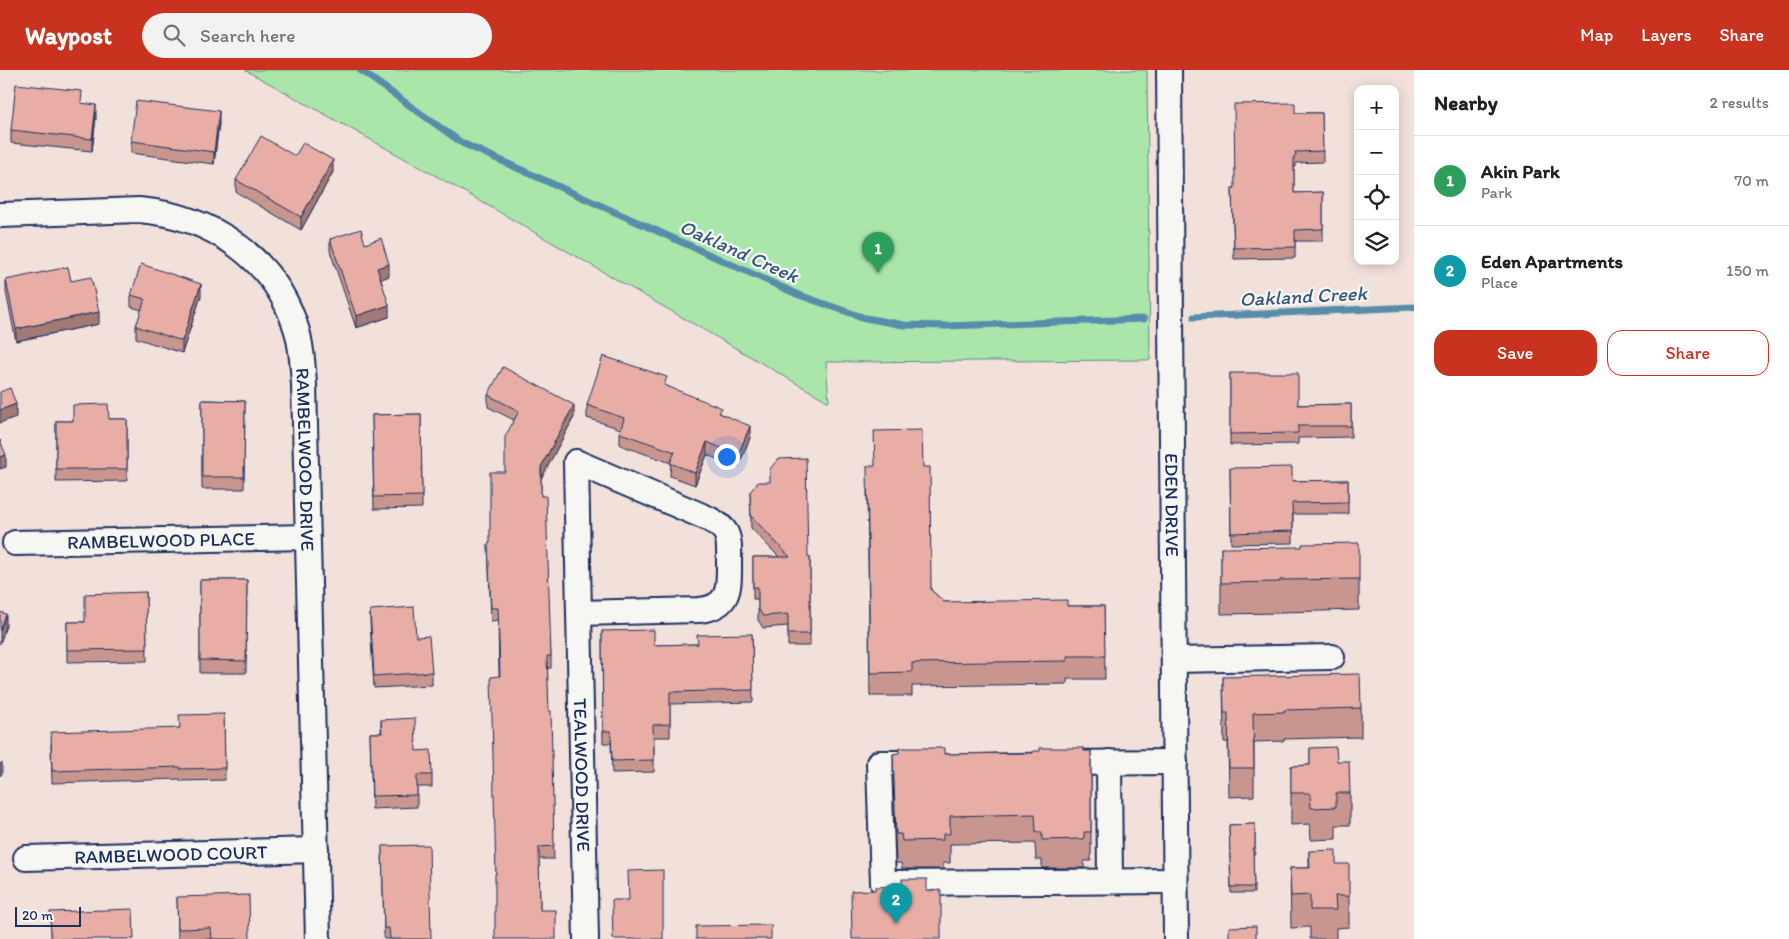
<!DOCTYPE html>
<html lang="en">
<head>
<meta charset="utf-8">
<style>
  body { margin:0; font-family:Itim,sans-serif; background:#f2f2f2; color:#202124 }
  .controls { position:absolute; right:15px; top:15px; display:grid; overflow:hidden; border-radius:10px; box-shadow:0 2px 12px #0003 }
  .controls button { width:45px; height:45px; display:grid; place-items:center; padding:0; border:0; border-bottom:1px solid #e0e0e0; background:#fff; color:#202124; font:25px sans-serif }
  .scale { position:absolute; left:15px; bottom:12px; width:66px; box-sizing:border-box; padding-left:5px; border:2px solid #1b2f5e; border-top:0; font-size:14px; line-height:18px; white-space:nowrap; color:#1b2f5e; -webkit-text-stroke:4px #f6f6f2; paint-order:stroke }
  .you { position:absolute; left:726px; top:386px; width:18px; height:18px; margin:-12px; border:4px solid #fff; border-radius:50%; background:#1a73e8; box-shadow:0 0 0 8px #1a73e833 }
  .badge { display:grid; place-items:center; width:32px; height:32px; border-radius:50%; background:#c8321e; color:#fff; font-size:16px; font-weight:700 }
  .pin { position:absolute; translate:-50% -41px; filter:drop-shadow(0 1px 2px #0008) }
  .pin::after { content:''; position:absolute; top:26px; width:18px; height:15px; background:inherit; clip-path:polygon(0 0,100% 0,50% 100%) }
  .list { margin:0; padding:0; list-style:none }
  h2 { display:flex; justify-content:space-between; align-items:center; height:65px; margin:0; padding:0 20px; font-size:21px }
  h2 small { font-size:16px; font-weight:400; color:#757577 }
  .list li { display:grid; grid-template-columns:32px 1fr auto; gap:15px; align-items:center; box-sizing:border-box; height:90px; padding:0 20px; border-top:1px solid #e0e0e0 }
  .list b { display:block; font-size:19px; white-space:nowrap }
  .list p { margin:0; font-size:16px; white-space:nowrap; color:#757577 }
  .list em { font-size:16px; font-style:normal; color:#757577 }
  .actions { display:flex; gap:10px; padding:15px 20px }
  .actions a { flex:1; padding:11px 0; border:1px solid #c8321e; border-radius:15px; text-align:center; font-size:18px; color:#c8321e }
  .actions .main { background:#c8321e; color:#fff }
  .icon { flex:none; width:28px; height:28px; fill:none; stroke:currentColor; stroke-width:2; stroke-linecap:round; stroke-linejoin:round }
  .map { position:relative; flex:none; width:1414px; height:869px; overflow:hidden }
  header { display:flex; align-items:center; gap:30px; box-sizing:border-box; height:70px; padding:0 25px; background:#c8321e; color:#fff }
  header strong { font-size:24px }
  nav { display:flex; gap:28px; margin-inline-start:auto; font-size:18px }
  .search { width:350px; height:45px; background:#f2f2f2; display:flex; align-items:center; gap:12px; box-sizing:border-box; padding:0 18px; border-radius:28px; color:#757577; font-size:19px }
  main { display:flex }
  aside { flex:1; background:#fff }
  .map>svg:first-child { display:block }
  .green { fill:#aae5aa; stroke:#628a84 }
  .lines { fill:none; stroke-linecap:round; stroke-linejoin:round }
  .stream { stroke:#578eaa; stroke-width:7 }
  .minor-casing { stroke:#1b2f5e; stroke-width:28 }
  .minor { stroke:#f6f6f2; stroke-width:24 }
  .wall { fill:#c8968e; stroke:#1b2f5e }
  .shaded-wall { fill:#a27a74; stroke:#1b2f5e }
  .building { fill:#e8aea5; stroke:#1b2f5e }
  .labels { text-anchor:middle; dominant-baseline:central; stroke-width:4.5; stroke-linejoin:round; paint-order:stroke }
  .street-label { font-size:19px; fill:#1b2f5e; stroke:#f6f6f2 }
  .water-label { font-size:20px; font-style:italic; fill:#34577e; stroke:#f6f6f2 }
</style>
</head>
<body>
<header>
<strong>Waypost</strong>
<div class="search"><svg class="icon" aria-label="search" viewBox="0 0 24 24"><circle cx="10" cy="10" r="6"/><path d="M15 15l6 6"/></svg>Search here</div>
<nav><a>Map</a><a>Layers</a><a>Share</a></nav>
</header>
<main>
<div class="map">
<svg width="1414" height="869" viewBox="0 0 1414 869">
  <rect width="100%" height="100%" fill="#f2e0db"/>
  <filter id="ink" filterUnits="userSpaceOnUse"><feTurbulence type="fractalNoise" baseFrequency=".02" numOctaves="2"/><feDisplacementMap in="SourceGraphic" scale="10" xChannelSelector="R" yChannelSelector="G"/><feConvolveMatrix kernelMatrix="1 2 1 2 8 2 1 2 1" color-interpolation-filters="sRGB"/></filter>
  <g filter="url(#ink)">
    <polygon class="green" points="245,0 1147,0 1150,290 826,292 829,332 454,116"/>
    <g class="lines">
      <g class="stream">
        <polyline points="360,0 462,73 799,225 865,248 904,255 946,256 1144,249"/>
        <polyline points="1194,247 1414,237"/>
      </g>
      <defs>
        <g id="minor">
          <path id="s1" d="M1169 0 1176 869"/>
          <path id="s2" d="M1 145 139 140C212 146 276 189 297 261 302 278 303 297 304 315L318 869"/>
          <path d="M576 392 707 448C715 452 722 456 726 463 730 471 729 482 729 491 729 517 731 537 699 540L579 543Z"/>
          <path id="s3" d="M15 473 307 467"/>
          <path id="s4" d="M579 543 586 869"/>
          <polyline points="1174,590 1332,587"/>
          <polyline points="1109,692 1110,811"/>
          <polyline points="925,693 879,693 883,813 1175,811"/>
          <polyline points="1059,693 1175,692"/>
          <path id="s5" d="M26 788 316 780"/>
        </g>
      </defs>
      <use href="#minor" class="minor-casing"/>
      <use href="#minor" class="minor"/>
    </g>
    <g class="wall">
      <polygon points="82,33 96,47 92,81 11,73 11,60"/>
      <polygon points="1295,43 1322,43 1323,92 1296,93 1296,97 1294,97 1294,123 1323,122 1323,171 1295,171 1295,188 1234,189 1232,118 1235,118"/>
      <polygon points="219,53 214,94 131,83 131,71"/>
      <polygon points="333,102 301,160 236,122 236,110"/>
      <polygon points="330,169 365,174 389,206 381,209 389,247 356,258 330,181"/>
      <polygon points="6,210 71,211 99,254 16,271 6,222"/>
      <polygon points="131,225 201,226 182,283 136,268 136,256 142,240 131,237"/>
      <polygon points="1230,303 1298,335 1351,334 1351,367 1298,368 1298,374 1230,375"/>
      <polygon points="667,316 722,344 750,368 738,397 707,385 695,415 670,406 671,393 620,375 620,363 621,359 587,348 587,335"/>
      <polygon points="488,325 574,347 541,408 541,426 551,586 551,598 547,598 554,789 539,789 540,840 556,869 496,804 499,606 498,550 491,551 488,474 490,473 505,402 514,350 488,337"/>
      <polygon points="202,330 245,331 244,419 202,419"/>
      <polygon points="421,344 422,438 374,439 372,345"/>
      <polygon points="109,349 127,349 127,411 56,412 56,351 73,351"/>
      <polygon points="923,397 931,520 944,532 1067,536 1104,536 1105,609 1067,609 1067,614 912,616 912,626 870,626 867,419"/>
      <polygon points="1230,398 1292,411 1348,410 1348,444 1293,444 1293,473 1231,474"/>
      <polygon points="750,422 808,487 810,487 810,576 788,576 788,556 763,558 758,550 758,529 753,529 753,487 779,487 751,458"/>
      <polygon points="1221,478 1359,509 1359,540 1280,542 1280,543 1221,544"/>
      <polygon points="200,510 247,510 246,603 200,603"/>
      <polygon points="146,522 147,591 67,592 67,552 85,552"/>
      <polygon points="370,540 416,567 432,602 432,615 374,618 370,552"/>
      <polygon points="602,561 654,575 697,574 752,564 753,632 670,634 670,667 654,667 654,702 612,703 611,673 603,673"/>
      <polygon points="1223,607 1361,638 1361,667 1284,669 1284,671 1254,672 1254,726 1229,727 1228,672 1224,672"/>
      <polygon points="224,644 225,710 180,711 180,709 52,713 51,674 180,658"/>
      <polygon points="381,650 416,681 432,705 432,717 417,717 417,737 372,739 370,663 381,663"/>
      <polygon points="1310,678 1337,691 1350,723 1350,755 1336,755 1336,769 1311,770 1310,754 1291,755 1291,696 1310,695"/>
      <polygon points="1091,681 1091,791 1084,791 1084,798 1042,798 1042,790 1036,790 1035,773 950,774 950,793 943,793 943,799 902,799 901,793 896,793 893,712 893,684 951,684"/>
      <polygon points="1255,754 1255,784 1253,784 1254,823 1231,823 1229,755"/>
      <polygon points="382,776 431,869 384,869"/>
      <polygon points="1309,781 1336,794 1349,826 1349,857 1336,858 1336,869 1310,869 1310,857 1291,858 1290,798 1309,798"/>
      <polygon points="177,827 250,869 178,869"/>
    </g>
    <g class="shaded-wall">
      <polygon points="96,35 96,47 92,81 92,69"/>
      <polygon points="219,41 219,53 214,94 214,82"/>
      <polygon points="333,90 333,102 301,160 301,147"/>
      <polygon points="389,194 389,206 377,211 377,198"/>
      <polygon points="201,214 201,226 182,283 182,271"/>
      <polygon points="389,235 389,247 356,258 356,246"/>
      <polygon points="99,242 99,254 16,271 16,259"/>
      <polygon points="16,334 16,347 0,353 0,340"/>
      <polygon points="574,335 574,347 541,409 541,397"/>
      <polygon points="750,356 750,368 738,397 738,385"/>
      <polygon points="707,372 707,385 695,415 695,403"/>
      <polygon points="6,385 6,397 0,399 0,387"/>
      <polygon points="6,544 6,556 0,574 0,561"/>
      <polygon points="2,692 2,704 0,706 0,694"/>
    </g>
    <g class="building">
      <polygon points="16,14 82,21 81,33 96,35 92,69 11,60"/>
      <polygon points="136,31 219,41 214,82 131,71"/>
      <polygon points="1295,33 1295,43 1322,43 1323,81 1295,82 1296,86 1294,86 1294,123 1323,122 1323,159 1295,160 1295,177 1234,178 1232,118 1235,118 1234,34"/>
      <polygon points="261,66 295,86 303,73 333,90 301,147 236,110"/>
      <polygon points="361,159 365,174 381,168 389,194 377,198 389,235 356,246 330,169"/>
      <polygon points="141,194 201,214 182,271 136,256 145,229 131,225"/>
      <polygon points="68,197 71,211 91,207 99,242 16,259 6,210"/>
      <polygon points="603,286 667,307 664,315 722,338 719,343 750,356 738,385 707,372 695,403 670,393 675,382 620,363 624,348 587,335"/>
      <polygon points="503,297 574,335 541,397 541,426 546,426 551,586 547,586 549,641 551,641 554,776 539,777 540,840 556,840 556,869 495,869 495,804 496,804 491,607 500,606 498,538 491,538 488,474 490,473 490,402 505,402 505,367 519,341 488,325"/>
      <polygon points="1230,303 1298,303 1298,335 1351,334 1351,356 1298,356 1298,363 1230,364"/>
      <polygon points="10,318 16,334 0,340 0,322"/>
      <polygon points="202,330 245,331 244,407 202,407"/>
      <polygon points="108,334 109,349 127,349 127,399 56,399 56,351 73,351 73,335"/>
      <polygon points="421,344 422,426 374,427 372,345"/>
      <polygon points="922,360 923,397 930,397 931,520 944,532 1067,530 1067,536 1104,536 1105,586 1067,586 1067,591 912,593 912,602 870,603 867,396 875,396 874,361"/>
      <polygon points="0,370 6,385 0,387"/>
      <polygon points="806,388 808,487 810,487 810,564 788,564 788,544 763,546 758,538 758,517 753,517 753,487 790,487 751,446 750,422 758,412 770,412 770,399 778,389"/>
      <polygon points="1292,397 1292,411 1348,410 1348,432 1292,433 1293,461 1231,463 1230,398"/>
      <polygon points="1359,473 1359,509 1280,510 1280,512 1221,513 1221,478 1302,477 1302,474"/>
      <polygon points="200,510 247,510 246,591 200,590"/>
      <polygon points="146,522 147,579 67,580 67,552 85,552 85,524"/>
      <polygon points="414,537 416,567 429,566 432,602 374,606 370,540"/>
      <polygon points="0,542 6,544 0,561"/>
      <polygon points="654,560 654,575 698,574 697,565 752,564 753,620 670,622 670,654 653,655 654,690 612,691 611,661 603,661 602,561"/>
      <polygon points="1360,604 1361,638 1284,640 1284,642 1253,643 1254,698 1229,698 1228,643 1224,643 1223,607"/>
      <polygon points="224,644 225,698 180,699 180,697 52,701 51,662 180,658 179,645"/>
      <polygon points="415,648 416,681 431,680 432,705 417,705 417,725 372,726 370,663 382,663 381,650"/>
      <polygon points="1336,677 1337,691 1349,691 1350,723 1336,723 1336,737 1311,738 1310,723 1291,723 1291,696 1310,695 1310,678"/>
      <polygon points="899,678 944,678 944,684 951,684 1033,683 1033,681 1040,681 1040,678 1084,678 1084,681 1091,681 1091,762 1084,762 1084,769 1042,770 1042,762 1036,762 1035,744 950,746 950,764 943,764 943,770 902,771 901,764 896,764 893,684 899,683"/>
      <polygon points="1255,754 1255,778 1253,778 1254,817 1231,817 1229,755"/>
      <polygon points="429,775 431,869 390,869 389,858 384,858 382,776"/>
      <polygon points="1336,780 1336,794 1349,794 1349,826 1335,826 1336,840 1310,840 1310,825 1291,826 1290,798 1310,798 1309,781"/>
      <polygon points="663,800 663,869 613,869 612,830 629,830 628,801"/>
      <polygon points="902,809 927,809 927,821 941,820 941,869 852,869 851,821 875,820 875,817 902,816"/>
      <polygon points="249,825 250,869 212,869 211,858 178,859 177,827"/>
      <polygon points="133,839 134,869 51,869 50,842"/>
      <polygon points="771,855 771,869 696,869 696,856"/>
      <polygon points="1256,856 1256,869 1229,869 1229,857"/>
    </g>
  </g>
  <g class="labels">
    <g class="street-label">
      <text stroke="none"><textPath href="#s2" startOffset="479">RAMBELWOOD DRIVE</textPath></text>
      <text stroke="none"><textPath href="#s1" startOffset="435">EDEN DRIVE</textPath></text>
      <text stroke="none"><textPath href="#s3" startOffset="146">RAMBELWOOD PLACE</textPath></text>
      <text stroke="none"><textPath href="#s4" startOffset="162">TEALWOOD DRIVE</textPath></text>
      <text stroke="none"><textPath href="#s5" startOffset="145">RAMBELWOOD COURT</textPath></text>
    </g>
    <g class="water-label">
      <text transform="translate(739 181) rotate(24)">Oakland Creek</text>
      <text transform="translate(1303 226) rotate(-3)">Oakland Creek</text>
    </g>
  </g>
</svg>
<div class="controls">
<button>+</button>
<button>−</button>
<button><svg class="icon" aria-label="locate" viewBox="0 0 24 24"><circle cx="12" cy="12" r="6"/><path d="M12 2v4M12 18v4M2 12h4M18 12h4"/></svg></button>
<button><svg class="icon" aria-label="layers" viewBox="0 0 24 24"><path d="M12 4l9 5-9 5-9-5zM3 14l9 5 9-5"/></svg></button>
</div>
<div class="scale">20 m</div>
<div class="you"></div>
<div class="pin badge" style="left:878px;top:203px;background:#2e9e5b">1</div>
<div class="pin badge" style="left:896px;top:854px;background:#0f9aa8">2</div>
</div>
<aside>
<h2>Nearby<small>2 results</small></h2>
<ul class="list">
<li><span class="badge" style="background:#2e9e5b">1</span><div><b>Akin Park</b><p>Park</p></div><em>70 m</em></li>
<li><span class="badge" style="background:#0f9aa8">2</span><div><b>Eden Apartments</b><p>Place</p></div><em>150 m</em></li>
</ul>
<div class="actions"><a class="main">Save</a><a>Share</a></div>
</aside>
</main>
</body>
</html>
